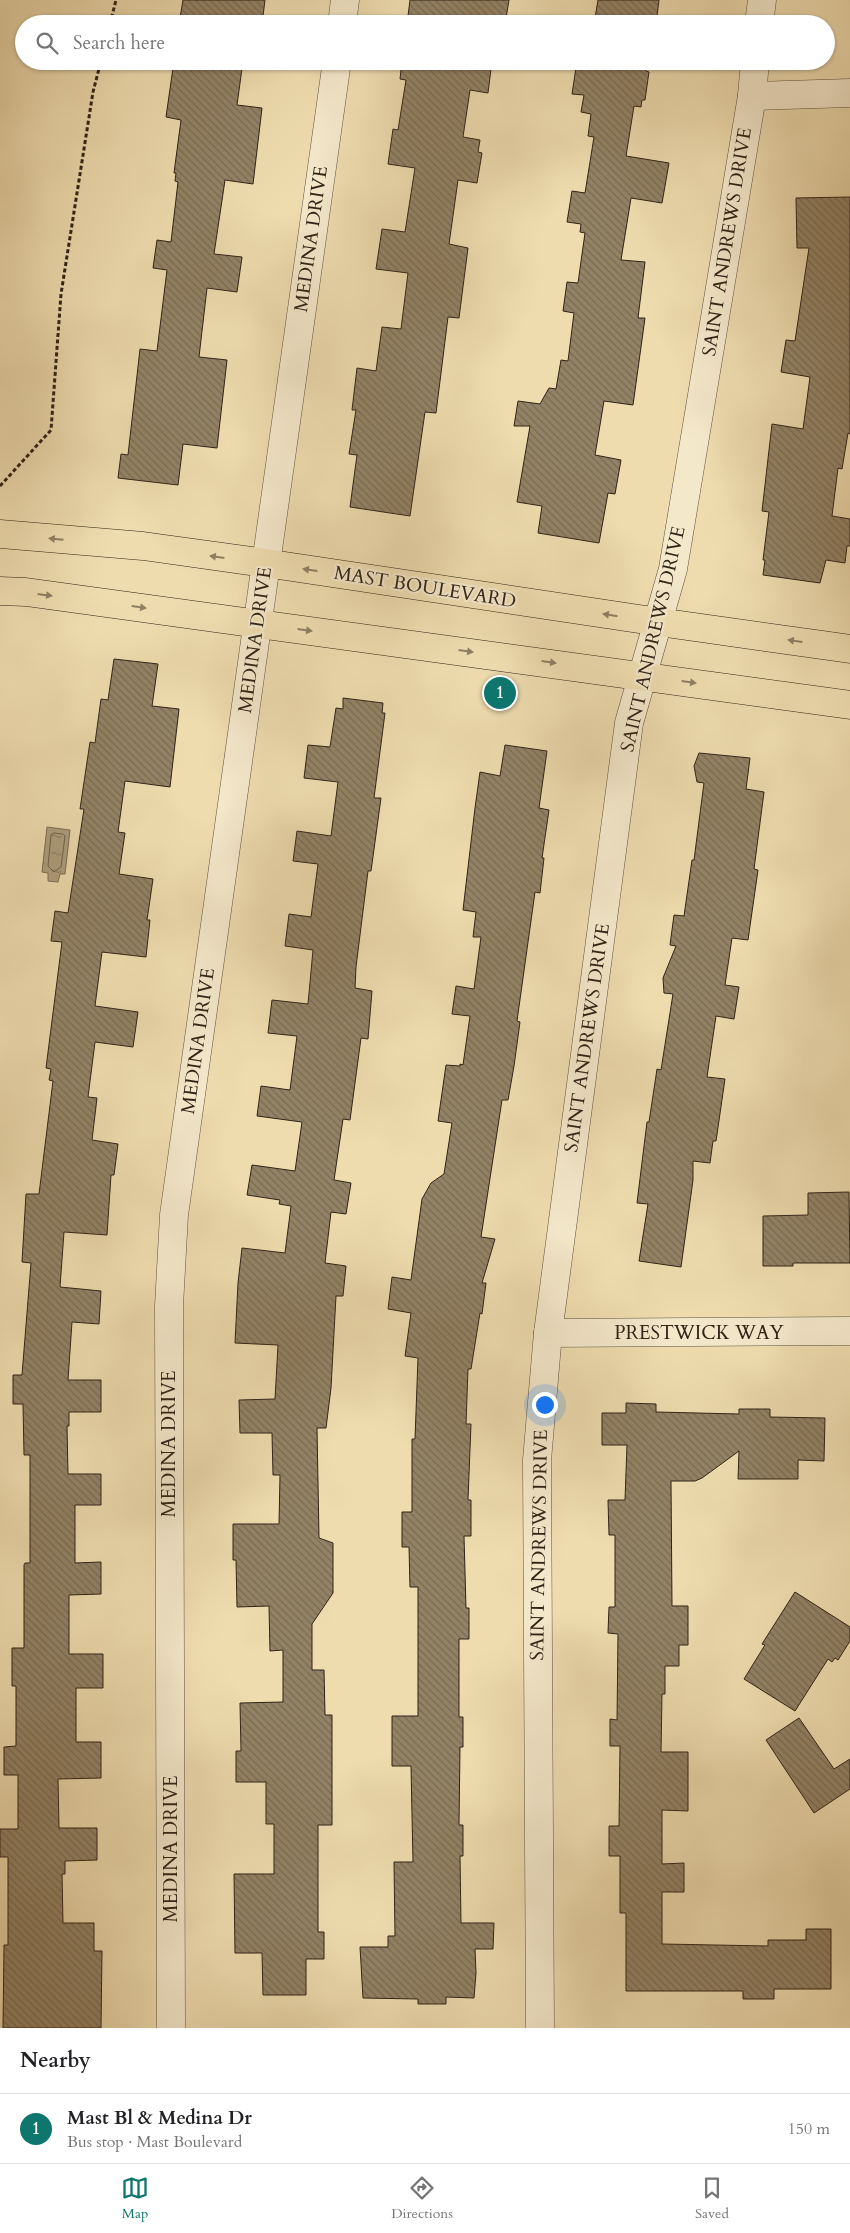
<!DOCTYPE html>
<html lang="en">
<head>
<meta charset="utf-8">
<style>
  body { margin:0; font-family:Cardo,serif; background:#f2f2f2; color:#202124 }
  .you { position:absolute; left:544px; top:1404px; width:18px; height:18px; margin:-12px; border:4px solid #fff; border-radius:50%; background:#1a73e8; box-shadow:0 0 0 8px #1a73e833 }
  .badge { display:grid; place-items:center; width:32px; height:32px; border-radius:50%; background:#0f766e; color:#fff; font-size:16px; font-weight:700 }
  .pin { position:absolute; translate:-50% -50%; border:2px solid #fff; box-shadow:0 1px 5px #0006 }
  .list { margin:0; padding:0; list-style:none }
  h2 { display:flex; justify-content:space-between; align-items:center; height:65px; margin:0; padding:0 20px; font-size:21px }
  h2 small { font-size:16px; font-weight:400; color:#757577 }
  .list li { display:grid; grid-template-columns:32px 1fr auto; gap:15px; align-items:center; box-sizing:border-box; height:70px; padding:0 20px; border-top:1px solid #e0e0e0 }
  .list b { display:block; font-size:19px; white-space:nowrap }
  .list p { margin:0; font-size:16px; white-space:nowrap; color:#757577 }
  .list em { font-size:16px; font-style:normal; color:#757577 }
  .icon { flex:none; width:28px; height:28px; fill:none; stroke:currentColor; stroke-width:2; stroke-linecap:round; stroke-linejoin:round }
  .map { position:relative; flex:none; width:850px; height:2028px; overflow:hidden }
  .search { position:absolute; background:#fff; box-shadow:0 1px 4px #0004; left:15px; right:15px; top:15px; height:55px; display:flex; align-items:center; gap:12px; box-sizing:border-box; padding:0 18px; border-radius:28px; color:#757577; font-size:19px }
  .sheet { height:135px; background:#fff }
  nav { display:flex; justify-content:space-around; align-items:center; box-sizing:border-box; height:70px; border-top:1px solid #e0e0e0; background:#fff; font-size:14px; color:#757577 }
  nav a { display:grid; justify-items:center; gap:2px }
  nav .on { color:#0f766e }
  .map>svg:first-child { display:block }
  .water { fill:url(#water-ripples); stroke:#7b6c53 }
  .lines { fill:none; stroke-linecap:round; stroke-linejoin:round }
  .shore { stroke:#6e6049; stroke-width:1 }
  .building { fill:url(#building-back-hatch); stroke:#302317 }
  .minor-casing { stroke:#60513d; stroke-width:29 }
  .major-casing { stroke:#302317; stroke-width:29 }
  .path { stroke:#302317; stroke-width:3; stroke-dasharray:4 2.5; stroke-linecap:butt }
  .minor { stroke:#f4e8cb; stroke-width:28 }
  .major { stroke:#eedcaf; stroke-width:28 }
  .oneway { fill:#8f8063 }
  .labels { text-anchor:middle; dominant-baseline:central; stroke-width:4.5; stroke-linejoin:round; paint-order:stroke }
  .street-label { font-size:19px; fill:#302317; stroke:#f4e8cb }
</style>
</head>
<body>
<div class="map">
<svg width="850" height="2028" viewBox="0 0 850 2028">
  <defs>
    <pattern id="water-ripples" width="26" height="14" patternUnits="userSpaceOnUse" patternTransform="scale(1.25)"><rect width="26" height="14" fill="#ad9d7b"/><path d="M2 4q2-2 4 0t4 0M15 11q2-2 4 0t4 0" fill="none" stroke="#8d8064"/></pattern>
    <pattern id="building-back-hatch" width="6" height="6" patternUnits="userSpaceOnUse" patternTransform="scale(1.25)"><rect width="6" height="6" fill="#938366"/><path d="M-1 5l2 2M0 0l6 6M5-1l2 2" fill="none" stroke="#786b53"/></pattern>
  </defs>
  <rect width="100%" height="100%" fill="#eedcaf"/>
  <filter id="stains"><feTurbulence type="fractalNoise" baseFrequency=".004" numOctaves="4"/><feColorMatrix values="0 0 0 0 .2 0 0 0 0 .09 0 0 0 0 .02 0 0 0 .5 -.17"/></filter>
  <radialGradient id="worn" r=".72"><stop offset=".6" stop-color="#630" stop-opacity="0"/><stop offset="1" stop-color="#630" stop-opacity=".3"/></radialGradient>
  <polygon class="water" points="47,827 70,830 65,874 60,874 58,882 48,881 48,873 42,872"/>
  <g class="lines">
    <polygon class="shore" points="54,833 63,834 65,836 61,867 54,872 48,866 51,835"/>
  </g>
  <g class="building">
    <polygon points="183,0 265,0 262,24 179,24"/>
    <polygon points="410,0 509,0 505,24 407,24"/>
    <polygon points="598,0 659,0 656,24 594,24"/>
    <polygon points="174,61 243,61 237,105 262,108 253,184 225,180 214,254 242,257 237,292 207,288 199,357 227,360 217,448 183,444 178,485 118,478 121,454 128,455 140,349 157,351 167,270 153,268 157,240 171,242 178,182 175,181 176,173 174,173 181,120 166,117"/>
    <polygon points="402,61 492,61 488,93 470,90 463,137 480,140 478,152 482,153 477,183 458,180 449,244 468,248 459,318 448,317 436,413 425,412 410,516 350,507 357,455 349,454 356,410 352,410 357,368 376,371 382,327 401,329 408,273 376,269 382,229 405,232 415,168 388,164 393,129 398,130 406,80 400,79"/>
    <polygon points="577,61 647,61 646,71 649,72 645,100 642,100 641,107 634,106 626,156 669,163 662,203 631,198 621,260 645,262 638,318 645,318 633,405 604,401 595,455 621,460 615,494 608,493 599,543 538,533 542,506 517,502 530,426 514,426 518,401 540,404 549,388 556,389 561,360 568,361 574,313 563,311 567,282 578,283 585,233 580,232 581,224 567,222 572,191 585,193 594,137 588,136 591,114 581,112 584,95 572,94"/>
    <polygon points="850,197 850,434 848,433 842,469 838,468 832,516 850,519 850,546 847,546 845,563 826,560 820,583 763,575 765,560 763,560 769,512 762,511 772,424 803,429 810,377 781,372 786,340 795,341 809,248 797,248 796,198"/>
    <polygon points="114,659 158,664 152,706 179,709 170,787 125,781 118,832 125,833 119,874 153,879 147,920 150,920 146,957 102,952 95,1006 138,1012 133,1047 95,1042 88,1097 97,1098 92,1140 118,1144 114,1175 111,1175 107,1235 64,1232 60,1287 101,1291 99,1324 72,1322 68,1380 101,1380 101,1412 69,1412 69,1426 67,1426 68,1474 101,1474 101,1505 75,1505 75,1563 101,1562 101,1594 69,1595 69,1654 103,1654 103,1688 76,1688 76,1742 101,1742 101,1778 58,1779 59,1828 97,1828 97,1860 65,1861 65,1874 62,1874 63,1923 94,1923 94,1951 102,1951 101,2028 3,2028 4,1945 8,1945 8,1857 0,1857 0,1829 18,1829 18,1775 4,1775 4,1747 16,1746 16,1686 12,1686 12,1648 24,1648 24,1565 25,1563 30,1563 30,1455 24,1455 23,1404 13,1404 13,1375 22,1375 31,1263 22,1262 26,1194 39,1194 53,1081 49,1080 51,1069 46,1068 62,942 51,941 55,911 68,913 84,809 80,809 90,742 95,743 101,699 108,700"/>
    <polygon points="343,698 383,703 382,713 385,713 374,798 381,798 371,871 368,871 356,967 355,988 372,991 368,1039 361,1038 350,1120 343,1119 334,1180 351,1183 346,1214 331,1212 325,1263 346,1266 343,1296 336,1296 331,1388 326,1428 317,1428 319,1538 333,1543 333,1593 312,1624 312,1670 324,1670 325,1715 332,1715 332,1825 318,1825 318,1932 324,1932 324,1959 306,1959 306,1995 263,1995 262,1953 235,1953 234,1874 274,1874 274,1824 266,1824 266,1782 236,1782 236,1751 241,1751 240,1703 283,1702 283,1650 270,1651 269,1606 237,1607 236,1560 233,1560 233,1524 279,1524 280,1475 273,1475 272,1433 240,1433 239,1400 275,1399 278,1345 235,1343 238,1283 242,1248 285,1253 291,1206 279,1204 280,1200 247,1195 252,1165 295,1171 302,1122 257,1116 261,1086 290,1090 297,1036 268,1033 272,1000 308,1004 313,950 285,946 289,914 311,917 318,864 293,861 297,831 331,836 338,782 304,778 308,745 330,747 336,708 343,709"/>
    <polygon points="505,745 547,751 539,808 549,810 542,858 544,858 540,893 535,892 517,1021 520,1022 514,1066 508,1100 502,1100 481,1237 495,1239 482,1283 486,1283 482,1314 480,1313 471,1369 468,1369 466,1424 471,1424 468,1500 471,1500 471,1536 464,1536 466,1608 469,1608 469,1639 459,1639 459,1717 463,1717 463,1747 460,1747 459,1825 463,1825 463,1856 460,1856 461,1923 494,1923 493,1949 475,1949 476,1973 474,1998 446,1997 446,2004 418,2004 418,1999 363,1998 360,1947 388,1947 388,1936 395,1936 394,1862 413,1862 411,1766 392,1766 392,1716 418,1716 418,1587 410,1587 409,1547 402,1547 402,1512 412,1512 412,1439 415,1439 418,1358 405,1356 411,1313 388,1309 392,1277 411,1280 422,1199 431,1183 444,1174 452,1123 438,1121 446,1065 460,1066 460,1064 463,1065 470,1016 452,1014 456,986 474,989 481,937 473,937 476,912 463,910 475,808 480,772 500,776"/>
    <polygon points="699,753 750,758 746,789 764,792 754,869 758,870 748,940 732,938 725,985 739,987 734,1019 716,1016 707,1077 725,1079 716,1141 713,1141 710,1163 693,1161 693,1180 681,1267 639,1261 648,1204 637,1203 647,1122 649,1122 657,1069 661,1070 673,994 664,993 663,978 676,946 670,945 674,915 684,916 692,860 694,860 704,783 697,782 694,766"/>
    <polygon points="849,1192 850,1263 793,1263 793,1266 763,1266 763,1216 808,1215 808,1193"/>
    <polygon points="626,1403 656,1404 656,1412 739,1414 739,1409 770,1409 770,1417 825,1418 824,1461 798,1460 798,1479 738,1479 739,1451 702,1478 695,1481 671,1481 672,1606 688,1606 688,1645 679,1645 679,1666 665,1666 665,1694 662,1694 661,1752 688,1752 688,1811 662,1810 662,1864 684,1863 684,1892 662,1892 662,1944 768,1946 768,1940 806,1940 806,1929 831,1929 831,1989 774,1989 774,1999 743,1999 743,1991 626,1991 626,1913 620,1913 620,1856 609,1856 609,1826 619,1826 620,1746 610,1746 610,1719 617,1720 618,1634 608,1633 609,1607 615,1607 615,1535 609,1535 608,1500 625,1500 627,1445 602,1445 602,1413 626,1413"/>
    <polygon points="795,1592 850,1627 850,1641 838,1660 835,1658 832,1662 828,1659 795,1711 744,1679 765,1645 762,1644"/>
    <polygon points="799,1718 834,1769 850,1759 850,1789 814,1813 766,1740"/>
  </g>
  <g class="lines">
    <defs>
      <g id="minor">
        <polyline points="342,24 345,0"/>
        <polyline points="759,24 762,0"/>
        <polyline points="752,96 850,93"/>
        <polyline points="548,1333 850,1331"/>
        <polyline points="171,2028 169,1306 174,1215 337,61"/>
        <polyline points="540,2028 537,1460 548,1333 629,723 673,569 752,96 755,61"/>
      </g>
      <g id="major">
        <polyline points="0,534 143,546 265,563 659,622 850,649"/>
        <polyline points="0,591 26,592 850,705"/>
      </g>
    </defs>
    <use href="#minor" class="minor-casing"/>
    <use href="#major" class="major-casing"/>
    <g class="path">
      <polyline points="110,24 116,0"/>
      <polyline points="0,486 51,430 61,294 93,92 101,61"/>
    </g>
    <use href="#minor" class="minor"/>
    <use href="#major" class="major"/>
  </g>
  <defs><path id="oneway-solid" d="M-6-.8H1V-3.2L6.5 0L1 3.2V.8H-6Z" transform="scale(1.25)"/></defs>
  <g class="oneway">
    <use href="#oneway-solid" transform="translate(56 539) rotate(-175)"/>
    <use href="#oneway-solid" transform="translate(217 557) rotate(-172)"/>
    <use href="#oneway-solid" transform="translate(310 570) rotate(-172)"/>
    <use href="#oneway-solid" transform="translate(45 595) rotate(7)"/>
    <use href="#oneway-solid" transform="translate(139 607) rotate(8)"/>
    <use href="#oneway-solid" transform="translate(610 615) rotate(-171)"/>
    <use href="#oneway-solid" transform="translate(305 630) rotate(8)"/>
    <use href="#oneway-solid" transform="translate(795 641) rotate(-172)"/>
    <use href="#oneway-solid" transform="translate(466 651) rotate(8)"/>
    <use href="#oneway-solid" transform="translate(549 662) rotate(8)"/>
    <use href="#oneway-solid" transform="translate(689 682) rotate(8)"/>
  </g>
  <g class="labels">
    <g class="street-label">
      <text transform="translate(311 239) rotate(-82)">MEDINA DRIVE</text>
      <text transform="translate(727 242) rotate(-81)">SAINT ANDREWS DRIVE</text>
      <text transform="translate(425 587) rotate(9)">MAST BOULEVARD</text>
      <text transform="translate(653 639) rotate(-77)">SAINT ANDREWS DRIVE</text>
      <text transform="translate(255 640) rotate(-82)">MEDINA DRIVE</text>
      <text transform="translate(587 1038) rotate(-82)">SAINT ANDREWS DRIVE</text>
      <text transform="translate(198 1041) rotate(-82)">MEDINA DRIVE</text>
      <text x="699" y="1333">PRESTWICK WAY</text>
      <text transform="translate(169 1444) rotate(-90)">MEDINA DRIVE</text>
      <text transform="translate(539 1545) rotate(-89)">SAINT ANDREWS DRIVE</text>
      <text transform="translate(171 1849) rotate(-90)">MEDINA DRIVE</text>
    </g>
  </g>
  <rect width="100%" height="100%" filter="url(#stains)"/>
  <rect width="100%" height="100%" fill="url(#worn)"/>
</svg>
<div class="you"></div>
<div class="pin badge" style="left:500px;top:693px">1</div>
<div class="search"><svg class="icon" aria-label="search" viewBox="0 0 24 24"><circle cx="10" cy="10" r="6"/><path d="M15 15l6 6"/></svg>Search here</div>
</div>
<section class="sheet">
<h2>Nearby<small></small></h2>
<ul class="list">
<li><span class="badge">1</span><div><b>Mast Bl &amp; Medina Dr</b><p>Bus stop · Mast Boulevard</p></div><em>150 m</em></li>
</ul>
</section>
<nav>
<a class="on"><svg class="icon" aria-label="map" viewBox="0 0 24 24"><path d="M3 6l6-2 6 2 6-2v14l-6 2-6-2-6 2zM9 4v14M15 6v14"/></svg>Map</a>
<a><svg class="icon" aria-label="directions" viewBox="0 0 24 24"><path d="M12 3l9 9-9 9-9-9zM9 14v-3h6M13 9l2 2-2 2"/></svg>Directions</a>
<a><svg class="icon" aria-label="saved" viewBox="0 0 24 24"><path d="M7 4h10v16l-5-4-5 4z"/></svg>Saved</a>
</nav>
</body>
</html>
